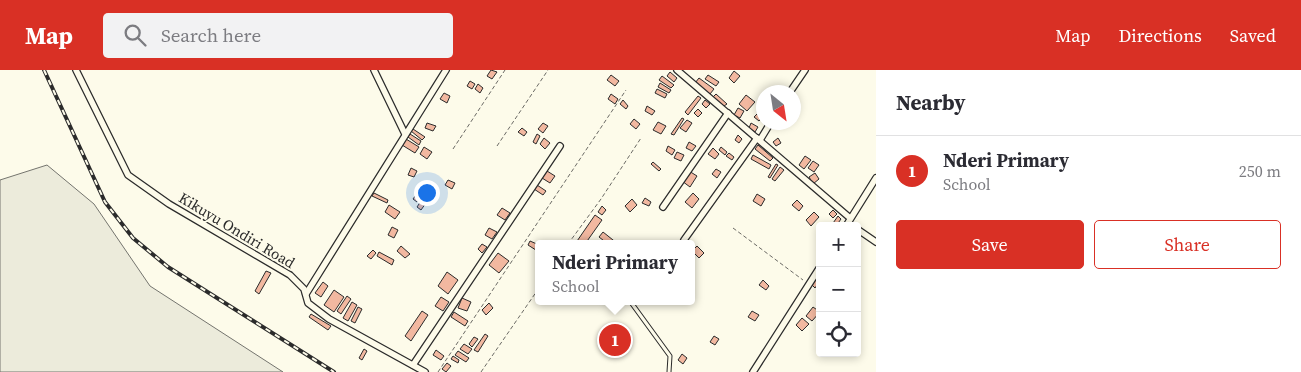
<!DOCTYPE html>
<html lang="en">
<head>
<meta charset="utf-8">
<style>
  body { margin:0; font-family:"Source Serif 4",serif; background:#f2f2f3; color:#2b2b33 }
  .controls { position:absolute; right:15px; bottom:15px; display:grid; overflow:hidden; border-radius:5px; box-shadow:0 2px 8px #0003 }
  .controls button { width:45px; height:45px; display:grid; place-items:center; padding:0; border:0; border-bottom:1px solid #e1e1e2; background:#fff; color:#2b2b33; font:25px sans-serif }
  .compass { position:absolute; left:756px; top:15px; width:45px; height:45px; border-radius:50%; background:#fff; box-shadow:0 2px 8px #0003; rotate:150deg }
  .you { position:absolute; left:426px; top:122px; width:18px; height:18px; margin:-12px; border:4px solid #fff; border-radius:50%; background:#1a73e8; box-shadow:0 0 0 8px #1a73e833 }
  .badge { display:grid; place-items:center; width:32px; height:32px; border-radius:50%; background:#d93025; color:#fff; font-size:16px; font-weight:700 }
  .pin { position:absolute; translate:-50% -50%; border:2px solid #fff; box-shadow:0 1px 5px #0006 }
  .popup { position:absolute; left:535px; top:170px; width:160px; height:65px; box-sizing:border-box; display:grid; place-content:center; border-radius:5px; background:#fff; filter:drop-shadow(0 1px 4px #0005); font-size:16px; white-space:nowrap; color:#7c7c81 }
  .popup b { font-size:19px; color:#2b2b33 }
  .popup::after { content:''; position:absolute; left:50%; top:100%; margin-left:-10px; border:10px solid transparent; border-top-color:#fff }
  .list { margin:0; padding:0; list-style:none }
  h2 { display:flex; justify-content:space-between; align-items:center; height:65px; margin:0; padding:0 20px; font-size:21px }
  h2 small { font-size:16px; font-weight:400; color:#7c7c81 }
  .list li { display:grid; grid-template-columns:32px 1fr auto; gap:15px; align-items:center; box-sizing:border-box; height:70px; padding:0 20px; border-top:1px solid #e1e1e2 }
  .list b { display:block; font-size:19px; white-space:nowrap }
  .list p { margin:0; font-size:16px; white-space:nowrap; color:#7c7c81 }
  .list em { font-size:16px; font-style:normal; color:#7c7c81 }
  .actions { display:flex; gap:10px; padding:15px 20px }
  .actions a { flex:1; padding:11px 0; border:1px solid #d93025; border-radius:5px; text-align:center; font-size:18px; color:#d93025 }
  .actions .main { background:#d93025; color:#fff }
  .icon { flex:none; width:28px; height:28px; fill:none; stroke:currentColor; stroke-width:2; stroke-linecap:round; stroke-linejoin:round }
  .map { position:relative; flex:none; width:876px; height:302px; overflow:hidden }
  header { display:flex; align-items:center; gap:30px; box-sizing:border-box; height:70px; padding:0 25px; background:#d93025; color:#fff }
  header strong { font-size:24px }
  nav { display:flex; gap:28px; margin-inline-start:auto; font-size:18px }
  .search { width:350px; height:45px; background:#f2f2f3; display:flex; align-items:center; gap:12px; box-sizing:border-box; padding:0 18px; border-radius:5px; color:#7c7c81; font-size:19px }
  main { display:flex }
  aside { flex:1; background:#fff }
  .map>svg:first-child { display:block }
  .green { fill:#ecebdb; stroke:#74746e }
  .building { fill:#f2b8a0; stroke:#2b2b2b }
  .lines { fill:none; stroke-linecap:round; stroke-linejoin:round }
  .lane-casing { stroke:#2b2b2b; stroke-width:5 }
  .street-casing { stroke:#2b2b2b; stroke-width:8 }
  .path { stroke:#6a6964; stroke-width:1; stroke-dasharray:4 2.5; stroke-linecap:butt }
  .lane { stroke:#fdfbea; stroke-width:3 }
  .street { stroke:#fdfbea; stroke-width:5.5 }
  .rail-casing { stroke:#2b2b2b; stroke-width:4 }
  .rail { stroke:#fdfbea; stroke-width:2; stroke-dasharray:5.5; stroke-linecap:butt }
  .labels { text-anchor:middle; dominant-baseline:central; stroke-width:4; stroke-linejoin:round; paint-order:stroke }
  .street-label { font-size:15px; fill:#2b2b2b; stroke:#fdfbea }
</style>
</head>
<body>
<header>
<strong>Map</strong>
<div class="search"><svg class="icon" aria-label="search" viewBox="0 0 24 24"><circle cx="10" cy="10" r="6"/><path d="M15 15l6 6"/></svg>Search here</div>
<nav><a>Map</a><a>Directions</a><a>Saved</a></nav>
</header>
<main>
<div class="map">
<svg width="876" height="302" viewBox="0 0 876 302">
  <rect width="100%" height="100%" fill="#fdfbea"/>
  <polygon class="green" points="47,95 94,134 150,216 283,302 0,302 0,110"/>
  <g class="building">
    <polygon points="491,0 497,2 492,9 487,6"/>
    <polygon points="734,1 740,6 734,13 729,8"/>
    <polygon points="670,2 677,8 674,12 667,6"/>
    <polygon points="611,5 619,11 615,16 607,10"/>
    <polygon points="708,5 719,12 716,16 705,9"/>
    <polygon points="662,6 674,15 671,18 659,10"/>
    <polygon points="699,8 714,19 710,24 695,13"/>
    <polygon points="470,11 475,14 472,19 467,16"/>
    <polygon points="660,13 671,20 669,23 658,17"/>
    <polygon points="478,14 483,18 480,23 475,19"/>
    <polygon points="657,19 667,24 665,28 655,23"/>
    <polygon points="444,23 450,26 447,33 440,29"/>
    <polygon points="611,24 618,29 615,34 608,29"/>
    <polygon points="716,24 727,34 724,36 713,27"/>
    <polygon points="746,25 755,32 747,41 739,34"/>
    <polygon points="698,26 701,28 688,45 685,42"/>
    <polygon points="623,30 628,36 626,39 620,34"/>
    <polygon points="705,30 710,34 706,38 702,34"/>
    <polygon points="647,36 655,41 652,45 645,41"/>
    <polygon points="738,38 744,41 740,48 734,45"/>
    <polygon points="698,39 702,43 698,47 694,43"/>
    <polygon points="760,41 764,45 759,51 754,47"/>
    <polygon points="682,48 684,49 674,65 671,64"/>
    <polygon points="634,49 640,54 636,59 630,54"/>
    <polygon points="687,50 692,53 686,62 680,58"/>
    <polygon points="658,52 666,56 661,64 653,60"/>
    <polygon points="427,53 436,56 433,61 425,58"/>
    <polygon points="543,53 548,56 543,63 538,59"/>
    <polygon points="751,53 758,57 755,62 749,58"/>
    <polygon points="522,58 527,62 524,66 518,62"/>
    <polygon points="413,59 425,67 422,70 411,61"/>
    <polygon points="410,64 421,71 419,75 408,67"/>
    <polygon points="537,64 540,66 536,74 533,72"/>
    <polygon points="738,65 742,69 739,73 735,70"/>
    <polygon points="544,68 550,73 545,79 540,74"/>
    <polygon points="778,68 781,73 776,76 773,72"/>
    <polygon points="406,69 419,77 415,83 402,75"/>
    <polygon points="689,72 696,76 692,81 686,78"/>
    <polygon points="758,75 773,88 770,91 755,79"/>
    <polygon points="668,76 675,80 672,85 666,81"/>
    <polygon points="424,77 432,82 427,89 420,84"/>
    <polygon points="721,77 727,82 725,85 719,80"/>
    <polygon points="713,78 719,84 715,89 708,84"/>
    <polygon points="677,82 684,85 681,91 674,88"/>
    <polygon points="729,83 734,87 732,90 726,86"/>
    <polygon points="753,85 771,95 769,99 751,89"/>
    <polygon points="805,86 811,90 804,99 799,95"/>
    <polygon points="813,91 819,95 814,102 808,98"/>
    <polygon points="653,92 661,99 659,101 651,94"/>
    <polygon points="776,94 778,95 770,108 768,107"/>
    <polygon points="780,97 784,100 775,111 772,109"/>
    <polygon points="411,98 417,101 414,107 408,105"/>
    <polygon points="716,99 721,102 717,108 712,104"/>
    <polygon points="547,101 555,106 550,113 542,108"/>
    <polygon points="689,101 697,106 690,117 682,111"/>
    <polygon points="815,103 819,109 813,114 809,107"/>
    <polygon points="448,110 455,113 452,119 445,115"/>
    <polygon points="423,115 426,118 417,132 413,129"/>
    <polygon points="537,115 546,121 543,125 534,119"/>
    <polygon points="429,119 433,123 421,140 417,137"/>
    <polygon points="374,123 388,130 387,133 372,126"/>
    <polygon points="693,123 699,129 692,138 685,132"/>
    <polygon points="757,124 765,129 761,136 753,131"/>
    <polygon points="645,128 651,132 649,136 642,133"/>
    <polygon points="632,129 637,135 630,142 625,136"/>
    <polygon points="797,130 803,136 799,141 792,135"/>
    <polygon points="389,135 400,142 395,149 385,142"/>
    <polygon points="602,136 606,140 602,145 598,142"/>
    <polygon points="502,138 510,143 505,150 497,145"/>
    <polygon points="833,140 837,144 833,148 829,144"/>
    <polygon points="814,142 819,147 811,156 806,150"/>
    <polygon points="595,145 602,150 585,174 575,174"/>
    <polygon points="838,146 841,149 836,156 831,156"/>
    <polygon points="392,157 398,160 394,168 388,165"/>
    <polygon points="489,158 497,162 492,169 485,165"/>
    <polygon points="603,162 618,174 608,174 599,167"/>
    <polygon points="530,171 539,175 539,182 528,175"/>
    <polygon points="482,174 487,177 482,183 478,179"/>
    <polygon points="401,176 410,184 405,188 397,181"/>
    <polygon points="697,176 704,183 699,188 692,181"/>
    <polygon points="373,180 376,183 371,189 367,186"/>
    <polygon points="379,182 394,190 392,195 377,186"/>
    <polygon points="498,183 509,191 499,203 489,195"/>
    <polygon points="266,201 271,203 259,224 255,221"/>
    <polygon points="447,202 458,210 448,224 438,216"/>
    <polygon points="820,203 820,211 815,218 812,215"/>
    <polygon points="763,210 769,216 766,220 759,215"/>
    <polygon points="323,212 328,216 321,227 315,223"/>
    <polygon points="334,220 344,227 334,242 324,235"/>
    <polygon points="347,226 351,229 341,244 337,241"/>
    <polygon points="441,227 449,232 443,241 435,236"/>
    <polygon points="462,228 471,232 467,241 458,238"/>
    <polygon points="352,232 357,235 348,251 343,248"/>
    <polygon points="489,233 493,238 486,245 482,240"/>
    <polygon points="358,237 362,239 355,253 351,251"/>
    <polygon points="813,237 820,242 812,251 806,246"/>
    <polygon points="422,241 428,245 411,271 405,266"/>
    <polygon points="752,241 759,245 755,251 748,247"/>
    <polygon points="454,242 468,251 465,256 451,247"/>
    <polygon points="311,244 331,256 328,260 309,247"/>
    <polygon points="802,248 809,254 802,261 796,255"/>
    <polygon points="485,264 488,266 478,282 474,280"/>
    <polygon points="714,266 719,269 715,275 710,272"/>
    <polygon points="474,267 478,269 472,277 469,274"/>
    <polygon points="464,274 472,279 468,284 460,279"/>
    <polygon points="364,279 367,281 362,290 359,288"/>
    <polygon points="436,280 444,286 441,290 433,285"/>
    <polygon points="458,281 469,288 466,292 455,285"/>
    <polygon points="682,284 687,288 683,294 678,290"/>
    <polygon points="453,286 459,290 458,293 451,289"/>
    <polygon points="447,293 451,296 446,302 442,299"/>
  </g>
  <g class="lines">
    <defs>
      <polyline id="lane" points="630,231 670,286 669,302"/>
      <g id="street">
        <polyline points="76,0 128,105 169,134 290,205 304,219 308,233 329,249 425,302"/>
        <polyline points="374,0 405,64"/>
        <polyline points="677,0 850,148"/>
        <polyline points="790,22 805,0"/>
        <polyline points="760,70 771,52"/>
        <polyline points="663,137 728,43"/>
        <polyline points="846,156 876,108"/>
        <polyline points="857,159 876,172"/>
        <polyline points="684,170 757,68"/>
        <polyline points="306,224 446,0"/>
        <polyline points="413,295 560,76"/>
        <polyline points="753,302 820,197"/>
      </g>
    </defs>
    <use href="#lane" class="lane-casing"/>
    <use href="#street" class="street-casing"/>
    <g class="path">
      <polyline points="497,76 548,0"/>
      <polyline points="453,79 505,0"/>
      <polyline points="733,158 803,210"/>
      <polyline points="568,174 601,129 641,68"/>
      <polyline points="438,302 626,20"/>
      <polyline points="481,302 539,218"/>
    </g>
    <use href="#lane" class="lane"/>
    <use href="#street" class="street"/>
    <defs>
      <polyline id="rail" points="44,0 105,132 133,168 168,197 334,302"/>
    </defs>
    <use href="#rail" class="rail-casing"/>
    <use href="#rail" class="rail"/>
  </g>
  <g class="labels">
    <g class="street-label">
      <text transform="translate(237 160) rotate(31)">Kikuyu Ondiri Road</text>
    </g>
  </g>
</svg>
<div class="controls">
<button>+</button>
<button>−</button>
<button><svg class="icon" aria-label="locate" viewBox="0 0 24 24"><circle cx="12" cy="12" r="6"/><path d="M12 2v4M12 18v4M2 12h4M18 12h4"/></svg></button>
</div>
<svg class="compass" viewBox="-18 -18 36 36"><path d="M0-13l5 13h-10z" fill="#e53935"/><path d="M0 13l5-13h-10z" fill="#7c7c81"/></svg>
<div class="you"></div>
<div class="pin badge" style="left:615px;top:270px">1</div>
<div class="popup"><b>Nderi Primary</b>School</div>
</div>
<aside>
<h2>Nearby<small></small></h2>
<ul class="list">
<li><span class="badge">1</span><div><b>Nderi Primary</b><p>School</p></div><em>250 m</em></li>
</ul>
<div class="actions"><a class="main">Save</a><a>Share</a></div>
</aside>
</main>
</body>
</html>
